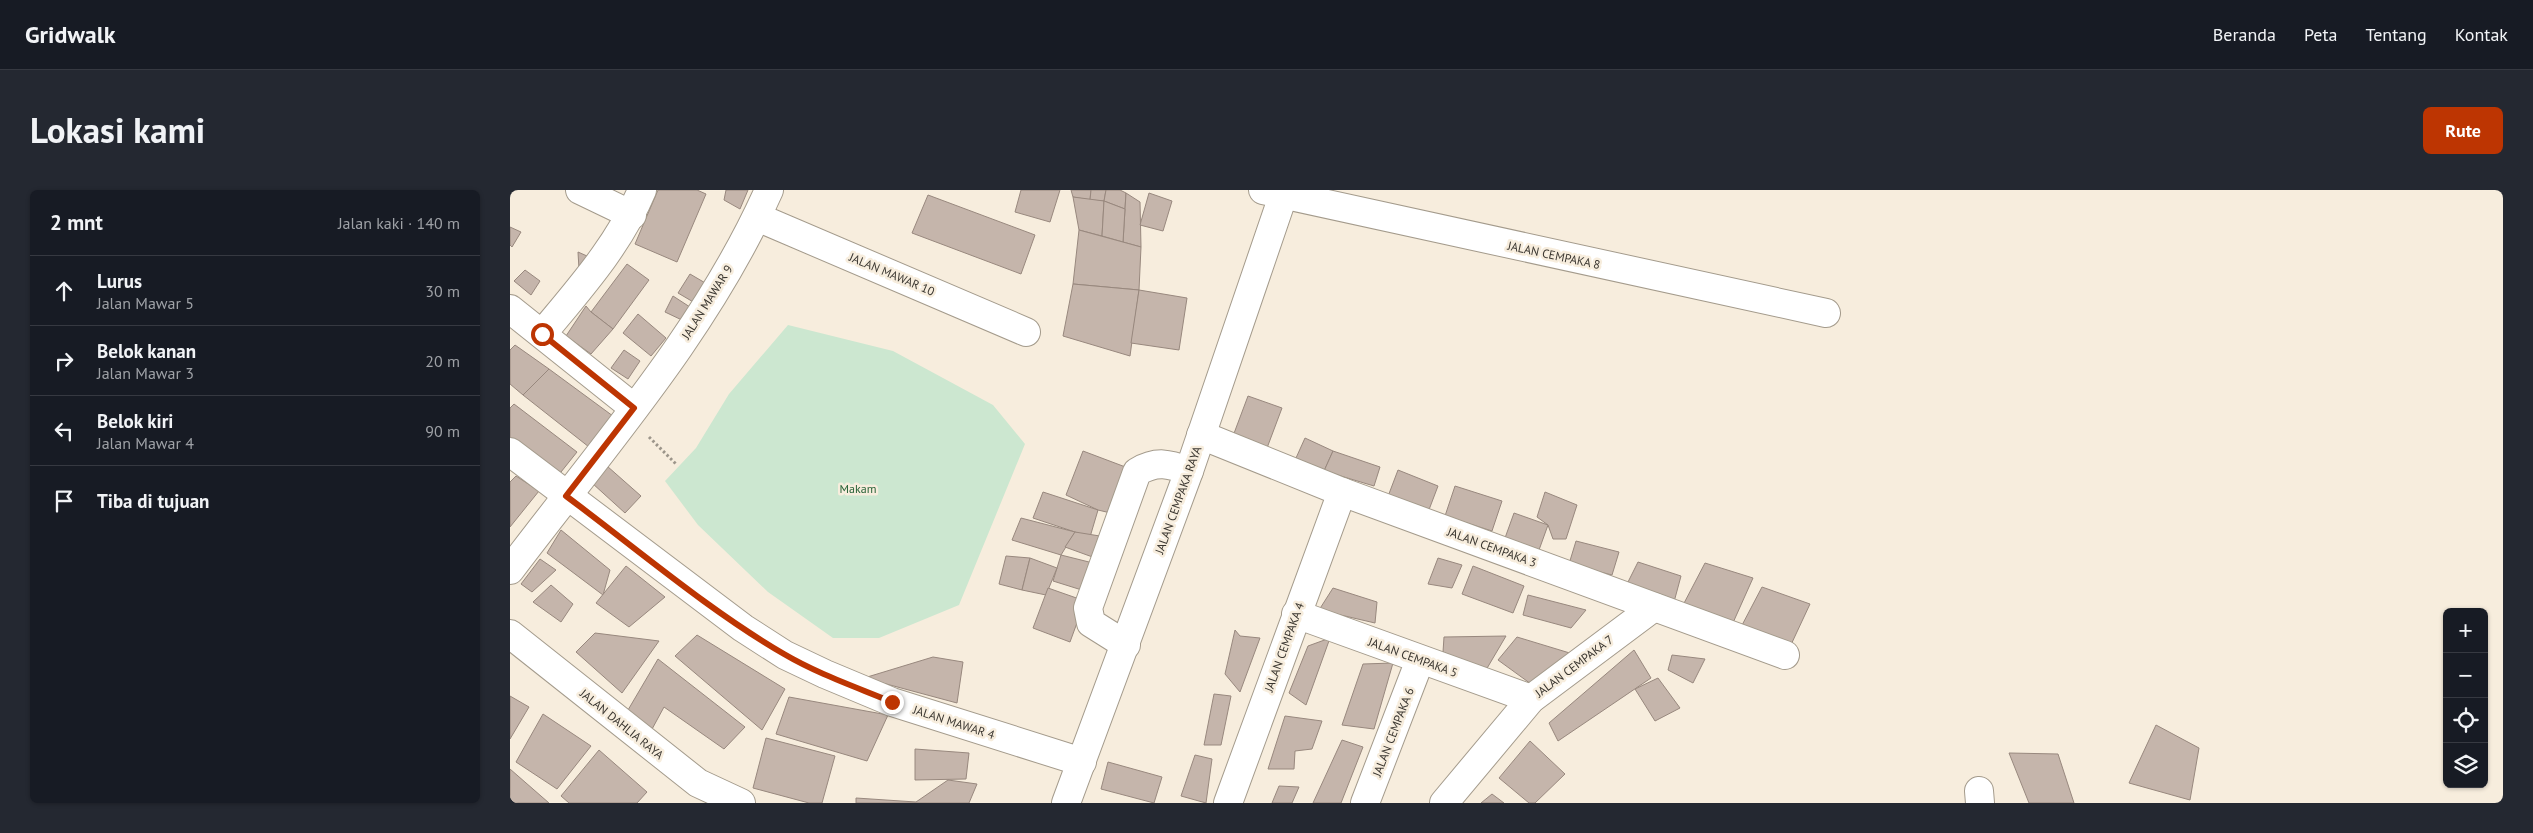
<!DOCTYPE html>
<html lang="id">
<head>
<meta charset="utf-8">
<style>
  body { margin:0; font-family:"PT Sans",sans-serif; background:#242831; color:#f1f3f6 }
  .controls { position:absolute; right:15px; bottom:15px; display:grid; overflow:hidden; border-radius:8px; box-shadow:0 1px 4px #0004 }
  .controls button { width:45px; height:45px; display:grid; place-items:center; padding:0; border:0; border-bottom:1px solid #363941; background:#171b24; color:#f1f3f6; font:25px sans-serif }
  .stop { position:absolute; width:15px; height:15px; margin:-11px; border:4px solid #bd3502; border-radius:50%; background:#fff }
  .stop.end { background:#bd3502; border-color:#fff; box-shadow:0 1px 5px #0008 }
  .list { margin:0; padding:0; list-style:none }
  h2 { display:flex; justify-content:space-between; align-items:center; height:65px; margin:0; padding:0 20px; font-size:21px }
  h2 small { font-size:16px; font-weight:400; color:#9ea1a6 }
  .list li { display:grid; grid-template-columns:32px 1fr auto; gap:15px; align-items:center; box-sizing:border-box; height:70px; padding:0 20px; border-top:1px solid #363941 }
  .list b { display:block; font-size:19px; white-space:nowrap }
  .list p { margin:0; font-size:16px; white-space:nowrap; color:#9ea1a6 }
  .list em { font-size:16px; font-style:normal; color:#9ea1a6 }
  .icon { flex:none; width:28px; height:28px; fill:none; stroke:currentColor; stroke-width:2; stroke-linecap:round; stroke-linejoin:round }
  .map { position:relative; flex:none; width:1993px; height:613px; overflow:hidden; border-radius:8px }
  header { display:flex; align-items:center; gap:30px; box-sizing:border-box; height:70px; padding:0 25px; background:#171b24; border-bottom:1px solid #363941 }
  header strong { font-size:24px }
  nav { display:flex; gap:28px; margin-inline-start:auto; font-size:18px }
  .intro { display:flex; align-items:center; justify-content:space-between; box-sizing:border-box; height:120px; padding:0 30px }
  h1 { margin:0; font-size:35px }
  .button { padding:12px 22px; border-radius:8px; background:#bd3502; color:#fff; font-size:18px; font-weight:700 }
  main { display:flex; gap:30px; padding:0 30px }
  aside { flex:1; background:#171b24; border-radius:8px; box-shadow:0 1px 4px #0004 }
  .map>svg:first-child { display:block }
  .green { fill:#cce7d0 }
  .building { fill:#c5b5ab; stroke:#98887e }
  .lines { fill:none; stroke-linecap:round; stroke-linejoin:round }
  .minor-casing { stroke:#a49b8c; stroke-width:30 }
  .path { stroke:#9c958a; stroke-width:3; stroke-dasharray:2.5 2.5; stroke-linecap:butt }
  .minor { stroke:#fff; stroke-width:28 }
  .route { stroke:#bd3502; stroke-width:6 }
  .labels { text-anchor:middle; dominant-baseline:central; stroke-width:5; stroke-linejoin:round; paint-order:stroke }
  .street-label { font-size:12px; fill:#3a3630; stroke:#f7eddd }
  .park-label { font-size:12px; fill:#276236; stroke:#f7eddd }
</style>
</head>
<body>
<header>
<strong>Gridwalk</strong>
<nav><a>Beranda</a><a>Peta</a><a>Tentang</a><a>Kontak</a></nav>
</header>
<div class="intro"><h1>Lokasi kami</h1><a class="button">Rute</a></div>
<main>
<aside>
<h2>2 mnt<small>Jalan kaki · 140 m</small></h2>
<ul class="list">
<li><svg class="icon" aria-label="ahead" viewBox="0 0 24 24"><path d="M12 20V5M6 11l6-6 6 6"/></svg><div><b>Lurus</b><p>Jalan Mawar 5</p></div><em>30 m</em></li>
<li><svg class="icon" aria-label="right" viewBox="0 0 24 24"><path d="M7 20v-9h11M14 6l5 5-5 5"/></svg><div><b>Belok kanan</b><p>Jalan Mawar 3</p></div><em>20 m</em></li>
<li><svg class="icon" aria-label="left" viewBox="0 0 24 24"><path d="M17 20v-9H6M10 6l-5 5 5 5"/></svg><div><b>Belok kiri</b><p>Jalan Mawar 4</p></div><em>90 m</em></li>
<li><svg class="icon" aria-label="arrive" viewBox="0 0 24 24"><path d="M6 21V4h12l-3 4 3 4H6"/></svg><div><b>Tiba di tujuan</b></div></li>
</ul>
</aside>
<div class="map">
<svg width="1993" height="613" viewBox="0 0 1993 613">
  <rect width="100%" height="100%" fill="#f7eddd"/>
  <polygon class="green" points="278,135 383,161 483,215 515,254 449,415 369,448 323,448 258,402 188,335 155,291 186,258 219,204"/>
  <g class="building">
    <polygon points="148,0 187,0 196,4 167,72 125,54"/>
    <polygon points="216,0 238,0 230,19 214,10"/>
    <polygon points="511,0 550,0 540,32 505,22"/>
    <polygon points="561,0 581,0 580,10 563,7"/>
    <polygon points="581,0 596,0 594,11 580,10"/>
    <polygon points="596,0 610,0 616,3 615,19 594,11"/>
    <polygon points="616,3 630,12 631,57 613,52"/>
    <polygon points="639,3 662,11 653,41 630,35"/>
    <polygon points="418,5 525,45 511,84 402,43"/>
    <polygon points="563,7 594,11 592,46 569,40"/>
    <polygon points="594,11 615,19 613,52 592,46"/>
    <polygon points="0,37 11,42 2,57 0,55"/>
    <polygon points="569,40 631,57 629,100 563,94"/>
    <polygon points="68,62 77,66 78,78 69,79"/>
    <polygon points="117,74 139,90 103,139 81,122"/>
    <polygon points="15,80 30,91 21,105 4,91"/>
    <polygon points="180,84 197,94 185,113 168,103"/>
    <polygon points="563,94 629,100 620,166 553,146"/>
    <polygon points="629,100 677,108 669,160 621,153"/>
    <polygon points="163,106 183,119 174,131 155,122"/>
    <polygon points="76,116 81,122 103,139 81,164 56,146"/>
    <polygon points="128,124 156,148 141,166 113,143"/>
    <polygon points="5,155 39,179 13,205 0,194 0,160"/>
    <polygon points="114,160 130,171 118,189 101,178"/>
    <polygon points="39,179 107,229 79,257 13,205"/>
    <polygon points="738,206 772,218 757,258 723,246"/>
    <polygon points="4,214 67,262 47,287 0,251 0,218"/>
    <polygon points="795,248 823,261 814,281 786,268"/>
    <polygon points="573,261 626,281 609,325 588,320 556,305"/>
    <polygon points="823,261 870,277 864,296 814,281"/>
    <polygon points="97,276 131,306 115,323 82,293"/>
    <polygon points="888,280 928,296 917,325 877,309"/>
    <polygon points="6,286 29,301 0,337 0,292"/>
    <polygon points="945,296 992,311 982,341 935,326"/>
    <polygon points="533,302 588,320 580,347 523,328"/>
    <polygon points="1035,302 1067,315 1056,349 1043,349 1038,335 1027,327"/>
    <polygon points="1004,323 1038,335 1029,360 995,348"/>
    <polygon points="511,328 565,342 551,365 502,350"/>
    <polygon points="51,340 100,380 93,405 37,363"/>
    <polygon points="565,342 596,347 588,369 555,357"/>
    <polygon points="1066,351 1109,362 1102,385 1059,374"/>
    <polygon points="551,365 583,373 575,401 543,391"/>
    <polygon points="496,366 520,368 512,400 489,394"/>
    <polygon points="520,368 547,378 536,405 512,400"/>
    <polygon points="928,368 952,375 942,398 918,394"/>
    <polygon points="30,369 46,380 22,402 11,394"/>
    <polygon points="1128,372 1171,386 1164,412 1116,396"/>
    <polygon points="1195,373 1243,388 1222,435 1172,417"/>
    <polygon points="116,376 155,407 119,437 86,413"/>
    <polygon points="963,376 1014,396 1003,423 952,404"/>
    <polygon points="41,395 63,414 51,432 23,412"/>
    <polygon points="1252,397 1300,414 1279,459 1230,439"/>
    <polygon points="538,398 575,411 560,452 523,438"/>
    <polygon points="823,398 867,412 865,433 809,420"/>
    <polygon points="1018,405 1076,420 1061,438 1013,425"/>
    <polygon points="725,440 730,446 750,448 730,502 715,484"/>
    <polygon points="85,443 149,451 112,503 66,462"/>
    <polygon points="187,445 275,499 252,540 165,466"/>
    <polygon points="996,446 976,480 933,462 934,447"/>
    <polygon points="1007,447 1063,464 1021,494 988,470"/>
    <polygon points="820,448 796,515 779,503 798,456"/>
    <polygon points="1124,460 1141,488 1048,551 1039,533"/>
    <polygon points="1162,465 1195,469 1183,493 1158,480"/>
    <polygon points="423,467 453,472 447,513 354,488"/>
    <polygon points="148,469 235,537 214,559 154,517 141,541 118,520"/>
    <polygon points="883,473 864,539 832,535 853,474"/>
    <polygon points="1148,488 1170,518 1145,531 1125,499"/>
    <polygon points="704,504 721,506 711,555 694,555"/>
    <polygon points="0,506 19,517 0,549"/>
    <polygon points="279,507 378,525 357,571 266,544"/>
    <polygon points="33,524 81,556 47,599 6,572"/>
    <polygon points="775,526 812,531 802,559 785,561 784,579 758,579"/>
    <polygon points="1646,535 1689,558 1680,610 1619,593"/>
    <polygon points="256,548 325,566 312,613 299,613 243,598"/>
    <polygon points="832,550 853,557 831,613 803,613"/>
    <polygon points="1020,551 1055,584 1025,613 1019,613 989,588"/>
    <polygon points="405,559 459,563 456,589 405,590"/>
    <polygon points="89,560 137,602 127,613 59,613 51,606"/>
    <polygon points="1499,563 1548,564 1564,613 1519,613"/>
    <polygon points="685,565 702,569 696,613 671,606"/>
    <polygon points="598,572 652,587 644,613 591,599"/>
    <polygon points="0,579 39,613 0,613"/>
    <polygon points="438,590 467,594 459,613 346,613 346,608 406,612"/>
    <polygon points="769,596 789,597 782,613 762,613"/>
    <polygon points="982,604 994,613 971,613"/>
  </g>
  <g class="lines">
    <defs>
      <g id="minor">
        <polyline points="70,0 122,25"/>
        <polyline points="753,0 1316,123"/>
        <polyline points="247,27 516,142"/>
        <polyline points="0,119 124,218"/>
        <path d="M32 144C70 98 109 55 132 0"/>
        <polyline points="691,245 832,302 1275,465"/>
        <polyline points="0,262 233,438 275,465 315,484 382,512 572,572"/>
        <path d="M0 380C92 258 197 140 259 0"/>
        <polyline points="786,424 1021,509"/>
        <polyline points="0,444 188,593 231,613"/>
        <path d="M616 455 581 433 578 418 627 282C647 270 659 274 679 281"/>
        <polyline points="1469,601 1470,613"/>
        <polyline points="556,613 679,281 775,0"/>
        <polyline points="718,613 832,302"/>
        <polyline points="855,613 910,470"/>
        <polyline points="934,613 1021,509 1144,417"/>
      </g>
    </defs>
    <use href="#minor" class="minor-casing"/>
    <polyline class="path" points="139,247 166,274"/>
    <use href="#minor" class="minor"/>
  </g>
  <g class="lines">
    <path class="route" d="M32 144 124 218 56 306C126 358 198 420 274 464 308 484 346 497 382 512"/>
  </g>
  <g class="labels">
    <g class="street-label">
      <text transform="translate(1044 65) rotate(12)">JALAN CEMPAKA 8</text>
      <text transform="translate(382 84) rotate(23)">JALAN MAWAR 10</text>
      <text transform="translate(197 112) rotate(-58)">JALAN MAWAR 9</text>
      <text transform="translate(668 310) rotate(-70)">JALAN CEMPAKA RAYA</text>
      <text transform="translate(982 357) rotate(20)">JALAN CEMPAKA 3</text>
      <text transform="translate(774 457) rotate(-70)">JALAN CEMPAKA 4</text>
      <text transform="translate(903 467) rotate(20)">JALAN CEMPAKA 5</text>
      <text transform="translate(1064 476) rotate(-37)">JALAN CEMPAKA 7</text>
      <text transform="translate(444 532) rotate(18)">JALAN MAWAR 4</text>
      <text transform="translate(112 534) rotate(39)">JALAN DAHLIA RAYA</text>
      <text transform="translate(883 542) rotate(-69)">JALAN CEMPAKA 6</text>
    </g>
    <g class="park-label">
      <text x="348" y="298">Makam</text>
    </g>
  </g>
</svg>
<div class="controls">
<button>+</button>
<button>−</button>
<button><svg class="icon" aria-label="locate" viewBox="0 0 24 24"><circle cx="12" cy="12" r="6"/><path d="M12 2v4M12 18v4M2 12h4M18 12h4"/></svg></button>
<button><svg class="icon" aria-label="layers" viewBox="0 0 24 24"><path d="M12 4l9 5-9 5-9-5zM3 14l9 5 9-5"/></svg></button>
</div>
<div class="stop" style="left:32px;top:144px"></div>
<div class="stop end" style="left:382px;top:512px"></div>
</div>
</main>
</body>
</html>
